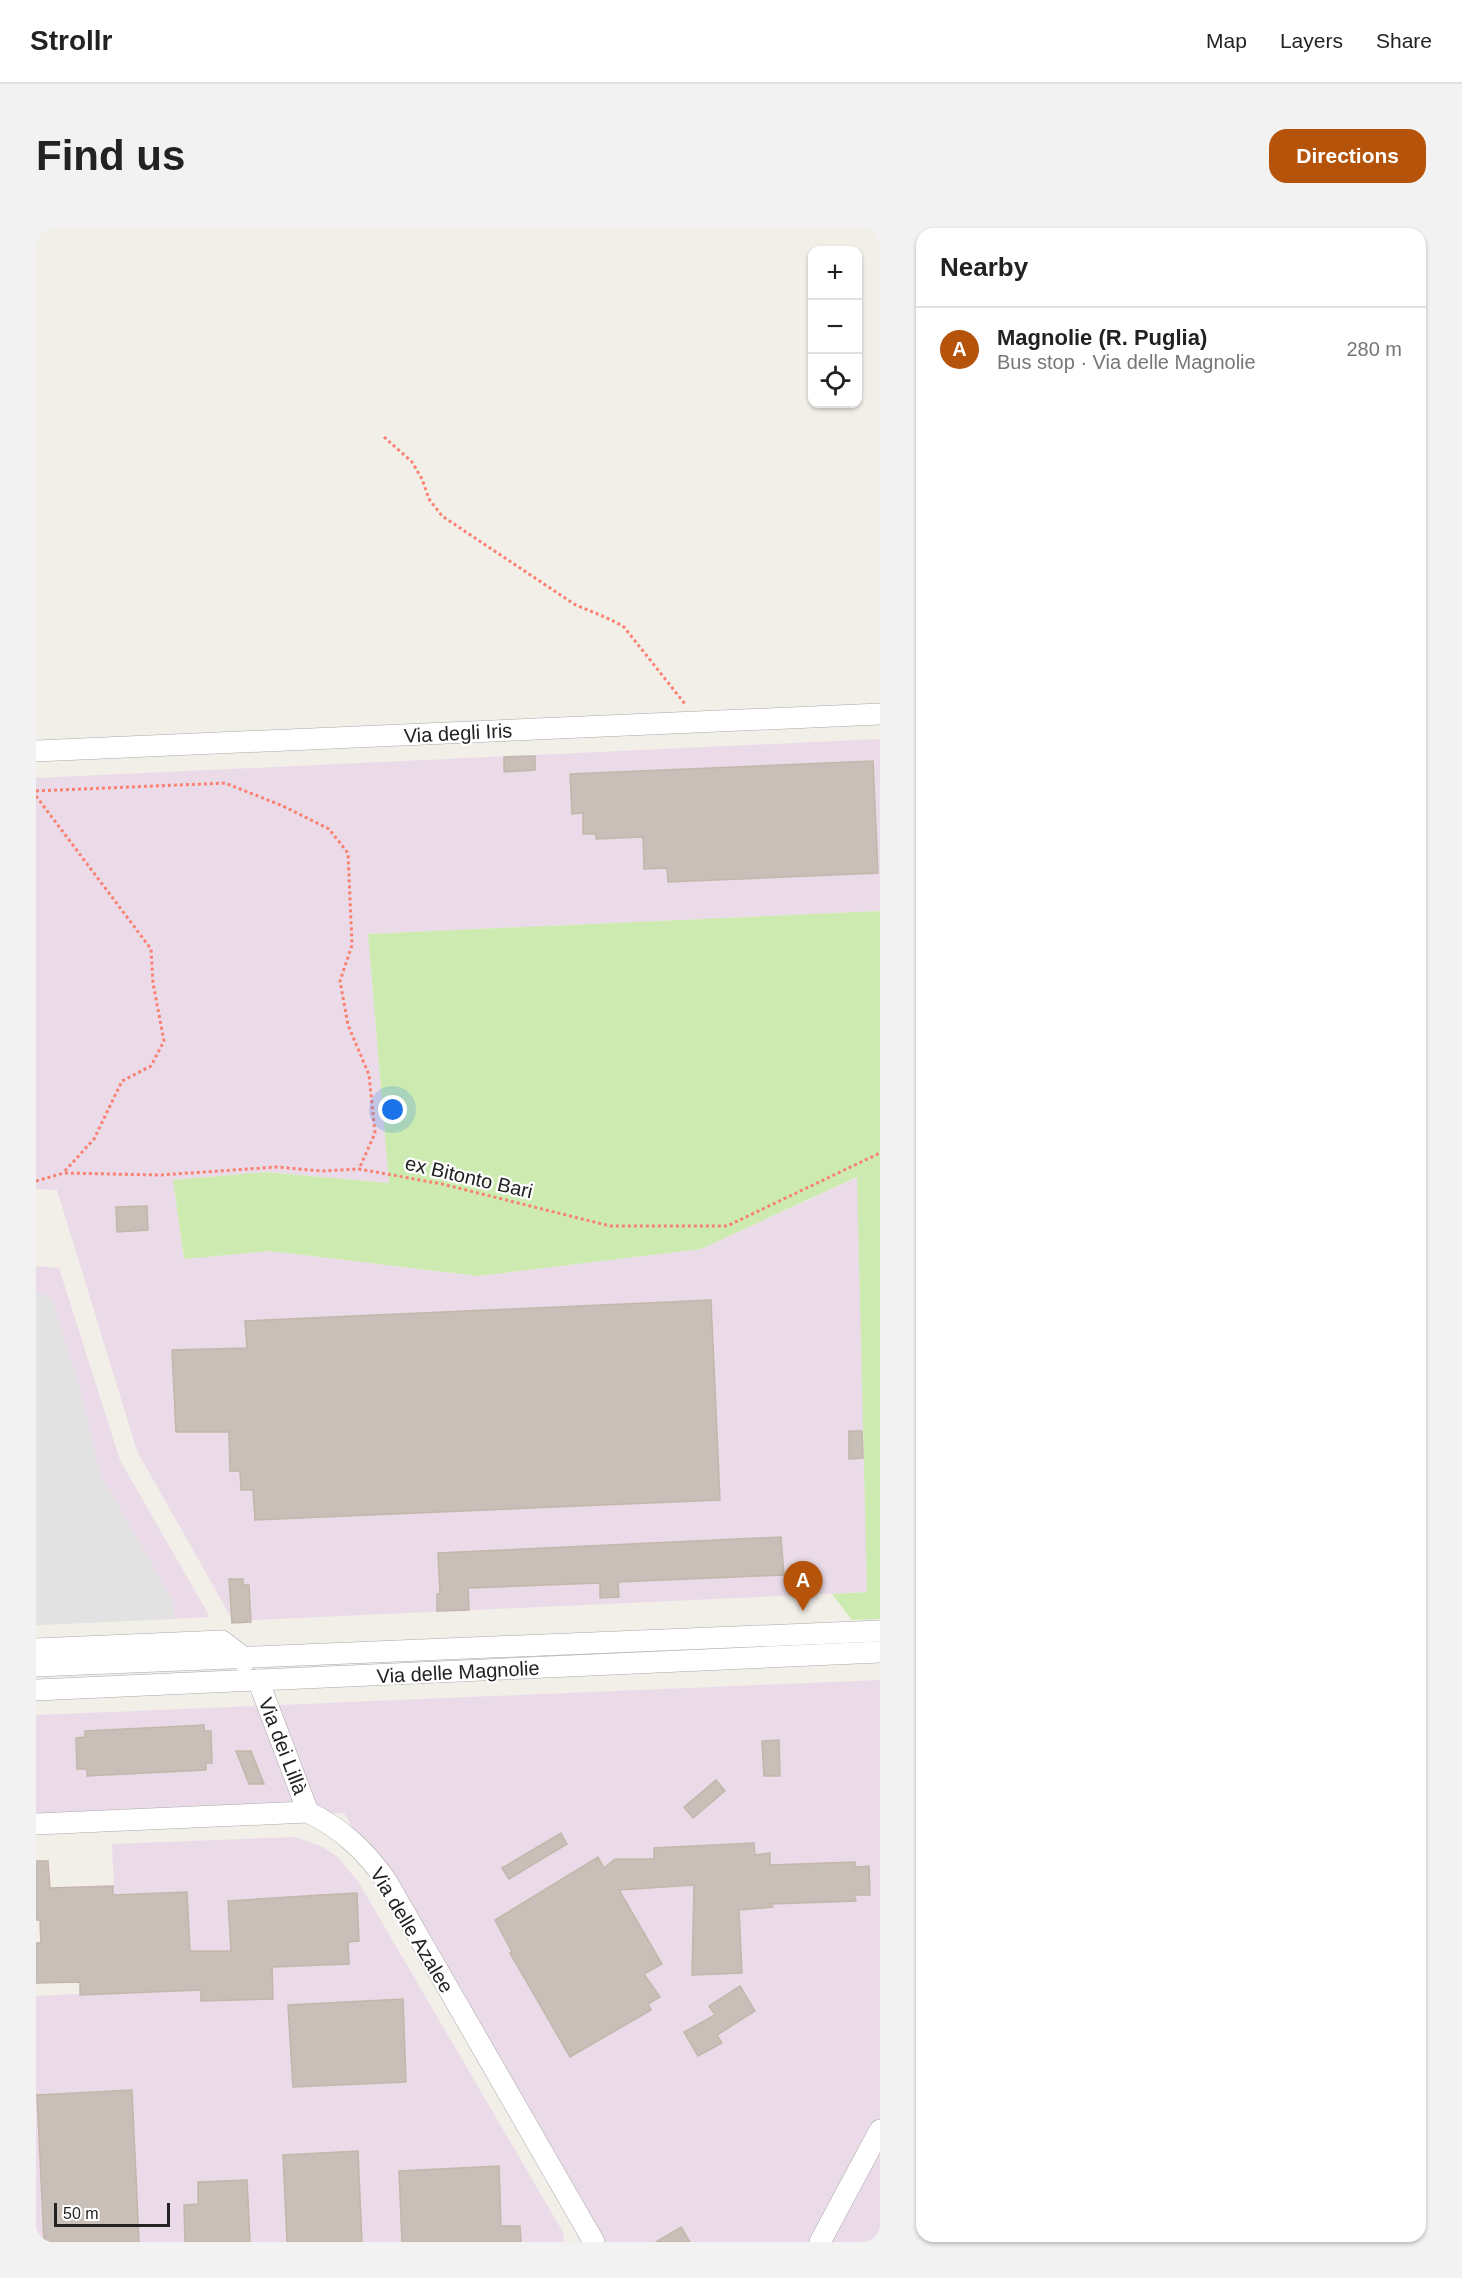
<!DOCTYPE html>
<html lang="en">
<head>
<meta charset="utf-8">
<style>
  body { margin:0; font-family:Arial,sans-serif; background:#f2f2f2; color:#222 }
  .controls { position:absolute; right:18px; top:18px; display:grid; overflow:hidden; border-radius:12px; box-shadow:0 2px 4px #0004 }
  .controls button { width:54px; height:54px; display:grid; place-items:center; padding:0; border:0; border-bottom:2px solid #e0e0e0; background:#fff; color:#222; font:30px sans-serif }
  .scale { position:absolute; left:18px; bottom:15px; width:116px; box-sizing:border-box; padding-left:6px; border:3px solid #222; border-top:0; font-size:16px; line-height:21px; white-space:nowrap; color:#222; -webkit-text-stroke:4px #fff; paint-order:stroke }
  .you { position:absolute; left:357px; top:882px; width:21px; height:21px; margin:-15px; border:4px solid #fff; border-radius:50%; background:#1a73e8; box-shadow:0 0 0 9px #1a73e833 }
  .badge { display:grid; place-items:center; width:39px; height:39px; border-radius:50%; background:#b45309; color:#fff; font-size:20px; font-weight:700 }
  .pin { position:absolute; translate:-50% -50px; filter:drop-shadow(0 2px 3px #0008) }
  .pin::after { content:''; position:absolute; top:32px; width:21px; height:18px; background:inherit; clip-path:polygon(0 0,100% 0,50% 100%) }
  .list { margin:0; padding:0; list-style:none }
  h2 { display:flex; justify-content:space-between; align-items:center; height:78px; margin:0; padding:0 24px; font-size:26px }
  h2 small { font-size:20px; font-weight:400; color:#767676 }
  .list li { display:grid; grid-template-columns:39px 1fr auto; gap:18px; align-items:center; box-sizing:border-box; height:84px; padding:0 24px; border-top:2px solid #e0e0e0 }
  .list b { display:block; font-size:22px; white-space:nowrap }
  .list p { margin:0; font-size:20px; white-space:nowrap; color:#767676 }
  .list em { font-size:20px; font-style:normal; color:#767676 }
  .icon { flex:none; width:33px; height:33px; fill:none; stroke:currentColor; stroke-width:2; stroke-linecap:round; stroke-linejoin:round }
  .map { position:relative; flex:none; width:844px; height:2014px; overflow:hidden; border-radius:18px }
  header { display:flex; align-items:center; gap:36px; box-sizing:border-box; height:84px; padding:0 30px; background:#fff; border-bottom:2px solid #e0e0e0 }
  header strong { font-size:28px }
  nav { display:flex; gap:33px; margin-inline-start:auto; font-size:21px }
  .intro { display:flex; align-items:center; justify-content:space-between; box-sizing:border-box; height:144px; padding:0 36px }
  h1 { margin:0; font-size:42px }
  .button { padding:15px 27px; border-radius:18px; background:#b45309; color:#fff; font-size:21px; font-weight:700 }
  main { display:flex; gap:36px; padding:0 36px }
  aside { flex:1; background:#fff; border-radius:18px; box-shadow:0 2px 4px #0004 }
  .map>svg:first-child { display:block }
  .industrial { fill:#ebdbe8 }
  .grass { fill:#cdebb0 }
  .parking { fill:#e2e2e2 }
  .building { fill:#c7bfb8; stroke:#c4b6ab; stroke-width:1.5 }
  .lines { fill:none; stroke-linecap:round; stroke-linejoin:round }
  .minor-casing { stroke:#a9a9a9; stroke-width:22 }
  .path { stroke:#fa8072; stroke-width:3; stroke-dasharray:3 3; stroke-linecap:butt }
  .minor { stroke:#fff; stroke-width:21 }
  .labels { text-anchor:middle; dominant-baseline:central; stroke-width:4.5; stroke-linejoin:round; paint-order:stroke }
  .street-label { font-size:20px; fill:#222; stroke:#fff }
</style>
</head>
<body>
<header>
<strong>Strollr</strong>
<nav><a>Map</a><a>Layers</a><a>Share</a></nav>
</header>
<div class="intro"><h1>Find us</h1><a class="button">Directions</a></div>
<main>
<div class="map">
<svg width="844" height="2014" viewBox="0 0 844 2014">
  <rect width="100%" height="100%" fill="#f2efe9"/>
  <g class="industrial">
    <polygon points="844,511 844,683 332,706 353,955 230,944 137,952 148,1031 234,1023 441,1048 665,1021 822,949 831,1364 197,1393 101,1223 21,962 0,961 0,550"/>
    <polygon points="0,1038 23,1040 84,1232 174,1389 0,1397"/>
    <polygon points="844,1452 844,2014 546,2014 308,1585 0,1599 0,1487"/>
    <polygon points="259,1609 287,1619 302,1629 323,1655 527,2004 528,2014 0,2014 0,1768 83,1764 76,1616"/>
  </g>
  <polygon class="grass" points="844,683 844,1391 816,1392 796,1366 831,1364 821,949 665,1021 442,1048 234,1023 148,1031 137,952 230,944 353,955 332,706"/>
  <polygon class="parking" points="0,1064 12,1068 18,1077 47,1172 64,1246 136,1371 139,1391 0,1397"/>
  <g class="building">
    <polygon points="499,528 499,542 468,544 468,529"/>
    <polygon points="837,533 842,645 632,654 631,640 608,641 607,609 560,611 560,606 547,606 547,585 536,586 534,546"/>
    <polygon points="111,978 112,1002 81,1004 80,979"/>
    <polygon points="675,1072 684,1272 219,1292 217,1262 205,1262 204,1243 194,1243 193,1204 140,1204 136,1122 211,1120 209,1093"/>
    <polygon points="813,1203 826,1203 827,1230 813,1231"/>
    <polygon points="745,1309 748,1347 582,1354 583,1369 564,1370 564,1355 432,1360 433,1382 401,1383 401,1366 404,1366 402,1325"/>
    <polygon points="193,1351 207,1351 207,1357 213,1357 215,1394 196,1395"/>
    <polygon points="168,1497 168,1503 175,1503 176,1535 170,1535 170,1542 51,1548 51,1541 41,1541 40,1510 49,1509 49,1503"/>
    <polygon points="743,1512 744,1548 728,1548 726,1513"/>
    <polygon points="200,1523 215,1523 228,1556 213,1556"/>
    <polygon points="680,1552 689,1563 657,1590 648,1579"/>
    <polygon points="525,1605 531,1616 473,1651 466,1640"/>
    <polygon points="718,1615 719,1627 734,1625 734,1637 819,1634 819,1639 833,1638 834,1667 818,1667 820,1673 734,1676 737,1679 703,1682 706,1745 656,1747 658,1657 583,1662 626,1736 608,1746 624,1769 612,1776 615,1782 534,1829 474,1725 476,1724 459,1692 562,1629 568,1640 579,1631 618,1631 618,1620"/>
    <polygon points="0,1633 12,1633 14,1660 77,1658 77,1667 151,1664 154,1723 195,1723 192,1673 285,1667 321,1665 323,1713 312,1714 313,1736 236,1739 237,1771 165,1773 165,1762 44,1767 44,1754 0,1755 0,1715 5,1715 4,1692 0,1692"/>
    <polygon points="704,1758 719,1783 681,1807 686,1815 662,1828 648,1804 679,1787 673,1778"/>
    <polygon points="367,1771 370,1854 257,1859 252,1777"/>
    <polygon points="96,1862 103,2014 8,2014 1,1867"/>
    <polygon points="322,1923 326,2014 251,2014 247,1927"/>
    <polygon points="463,1938 465,1998 484,1998 485,2014 366,2014 363,1943"/>
    <polygon points="211,1952 214,2014 149,2014 148,1977 162,1976 162,1954"/>
    <polygon points="645,1999 654,2014 620,2014"/>
  </g>
  <g class="lines">
    <defs>
      <g id="minor">
        <polyline points="0,523 844,486"/>
        <polyline points="0,1421 186,1413 208,1430 208,1434"/>
        <polyline points="0,1438 844,1403"/>
        <polyline points="222,1452 272,1584"/>
        <polyline points="0,1462 844,1424"/>
        <path d="M0 1596 272 1584C306 1601 330 1623 351 1654L558 2014"/>
        <polyline points="784,2014 844,1902"/>
      </g>
    </defs>
    <use href="#minor" class="minor-casing"/>
    <g class="path">
      <path d="M348 209 376 234 386 251 393 271 406 288 538 376C555 384 572 389 588 399L649 476"/>
      <polyline points="0,563 189,555 247,578 293,601 312,625 316,717 304,753 312,797 333,847 339,905 323,941"/>
      <polyline points="0,568 115,721 117,755 128,813 115,838 86,853 58,911 28,944"/>
      <polyline points="0,953 28,945 124,947 241,939 285,943 323,941 406,956 574,998 691,998 844,925"/>
    </g>
    <use href="#minor" class="minor"/>
  </g>
  <g class="labels">
    <g class="street-label">
      <text transform="translate(422 505) rotate(-3)">Via degli Iris</text>
      <text transform="translate(433 949) rotate(13)">ex Bitonto Bari</text>
      <text transform="translate(422 1444) rotate(-3)">Via delle Magnolie</text>
      <text transform="translate(247 1518) rotate(69)">Via dei Lillà</text>
      <text transform="translate(376 1702) rotate(59)">Via delle Azalee</text>
    </g>
  </g>
</svg>
<div class="controls">
<button>+</button>
<button>−</button>
<button><svg class="icon" aria-label="locate" viewBox="0 0 24 24"><circle cx="12" cy="12" r="6"/><path d="M12 2v4M12 18v4M2 12h4M18 12h4"/></svg></button>
</div>
<div class="scale">50 m</div>
<div class="you"></div>
<div class="pin badge" style="left:767px;top:1383px">A</div>
</div>
<aside>
<h2>Nearby<small></small></h2>
<ul class="list">
<li><span class="badge">A</span><div><b>Magnolie (R. Puglia)</b><p>Bus stop · Via delle Magnolie</p></div><em>280 m</em></li>
</ul>
</aside>
</main>
</body>
</html>
